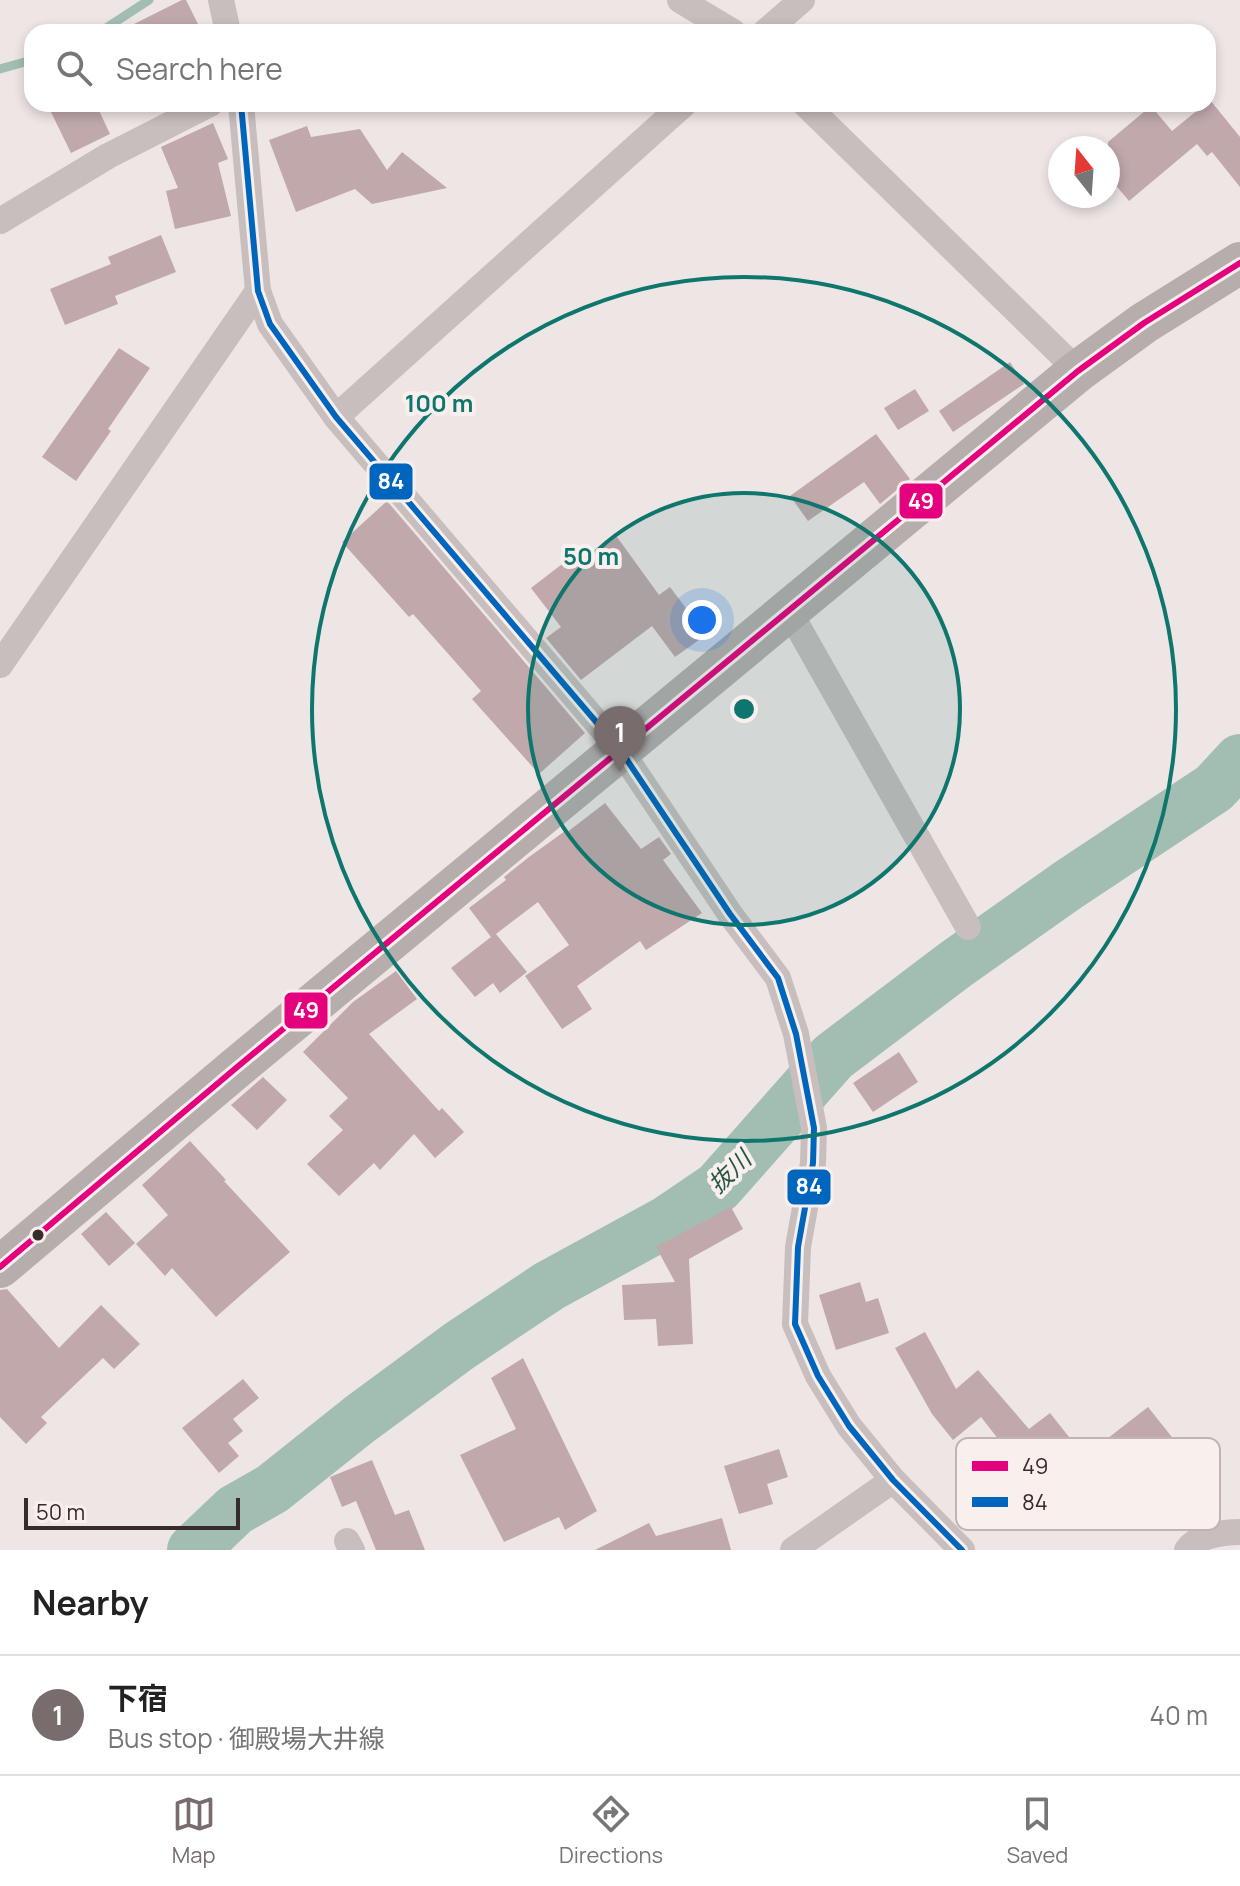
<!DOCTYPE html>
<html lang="en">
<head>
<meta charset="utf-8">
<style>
  body { margin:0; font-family:Manrope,"Noto Sans JP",sans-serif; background:#f2f2f2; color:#222 }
  .compass { position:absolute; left:1048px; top:136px; width:72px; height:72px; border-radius:50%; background:#fff; box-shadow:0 4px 12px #0003; rotate:343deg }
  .scale { position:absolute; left:24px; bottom:20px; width:216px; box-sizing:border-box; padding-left:8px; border:4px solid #382b2c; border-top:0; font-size:22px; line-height:28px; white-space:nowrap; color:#382b2c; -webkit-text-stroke:6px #f9efed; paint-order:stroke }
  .you { position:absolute; left:702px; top:620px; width:28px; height:28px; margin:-20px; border:6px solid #fff; border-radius:50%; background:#1a73e8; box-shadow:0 0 0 12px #1a73e833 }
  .badge { display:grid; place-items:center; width:52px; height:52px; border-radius:50%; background:#786c6d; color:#fff; font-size:26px; font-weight:700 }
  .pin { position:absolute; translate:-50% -66px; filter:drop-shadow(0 2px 4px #0008) }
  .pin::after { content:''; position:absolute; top:42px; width:28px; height:24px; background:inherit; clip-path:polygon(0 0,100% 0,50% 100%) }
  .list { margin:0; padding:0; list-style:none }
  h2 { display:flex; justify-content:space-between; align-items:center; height:104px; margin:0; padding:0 32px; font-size:34px }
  h2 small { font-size:26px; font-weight:400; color:#767676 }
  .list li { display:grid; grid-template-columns:52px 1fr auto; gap:24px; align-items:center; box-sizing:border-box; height:120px; padding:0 32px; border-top:2px solid #e0e0e0 }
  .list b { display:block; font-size:30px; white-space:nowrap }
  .list p { margin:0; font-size:26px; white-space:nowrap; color:#767676 }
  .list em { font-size:26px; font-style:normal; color:#767676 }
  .icon { flex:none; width:44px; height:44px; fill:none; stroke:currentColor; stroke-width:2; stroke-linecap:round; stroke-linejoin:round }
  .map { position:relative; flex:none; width:1240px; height:1550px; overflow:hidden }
  .search { position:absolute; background:#fff; box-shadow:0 4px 12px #0003; left:24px; right:24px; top:24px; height:88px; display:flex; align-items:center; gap:20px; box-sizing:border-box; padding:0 28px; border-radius:24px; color:#767676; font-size:30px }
  .sheet { height:224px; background:#fff }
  nav { display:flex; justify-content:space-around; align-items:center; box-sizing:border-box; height:112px; border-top:2px solid #e0e0e0; background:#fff; font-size:22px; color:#767676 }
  nav a { display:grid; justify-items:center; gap:4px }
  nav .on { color:#786c6d }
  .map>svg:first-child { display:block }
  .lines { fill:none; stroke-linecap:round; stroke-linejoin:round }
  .stream { stroke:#a2beb3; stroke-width:9 }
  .river { stroke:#a2beb3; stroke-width:52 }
  .building { fill:#c0a8ab }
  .minor { stroke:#c7bebd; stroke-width:26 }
  .primary { stroke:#b6adad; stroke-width:42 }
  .bus-1-casing { stroke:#f9efed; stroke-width:12 }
  .bus-2-casing { stroke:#f9efed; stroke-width:12 }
  .bus-1 { stroke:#e5007d; stroke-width:6 }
  .bus-2 { stroke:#0065bd; stroke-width:6 }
  .ring { fill:none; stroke:#0f766e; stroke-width:4 }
  .bus-dot { fill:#382b2c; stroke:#f9efed; stroke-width:3 }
  .labels { text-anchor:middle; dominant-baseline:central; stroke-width:8; stroke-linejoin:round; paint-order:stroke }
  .water-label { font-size:24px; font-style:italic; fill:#245746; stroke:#f9efed }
  .key { fill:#f9efed; stroke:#bfb4b3; stroke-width:2 }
  .key-label { font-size:22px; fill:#382b2c }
  .centre { fill:#0f766e; stroke:#f9efed; stroke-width:4 }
  .ring-label { font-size:24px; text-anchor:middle; font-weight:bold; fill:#0f766e; stroke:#f9efed; stroke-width:8; stroke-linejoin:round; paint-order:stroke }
  .line-badge { stroke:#f9efed; stroke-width:3 }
  .badge-label { font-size:22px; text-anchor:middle; font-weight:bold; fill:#fff }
</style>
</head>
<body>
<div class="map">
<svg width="1240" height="1550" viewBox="0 0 1240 1550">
  <rect width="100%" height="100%" fill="#eee6e5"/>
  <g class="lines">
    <g class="stream">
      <polyline points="100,32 149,0"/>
      <polyline points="0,69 32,60"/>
    </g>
    <polyline class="river" points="193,1550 235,1510 272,1489 360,1419 459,1346 549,1286 668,1221 718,1187 833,1057 956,964 1068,885 1214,788 1240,760"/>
  </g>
  <g class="building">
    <polygon points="182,0 186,0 202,32 118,32"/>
    <polygon points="1210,100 1240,137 1240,187 1212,152 1207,156 1197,144 1129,201 1108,176 1108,142 1151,106 1172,131"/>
    <polygon points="47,104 96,104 110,134 71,153"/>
    <polygon points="213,123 228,159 218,163 231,216 175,229 166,191 178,188 161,147"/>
    <polygon points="307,126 311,137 360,129 387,170 402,152 447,188 372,204 355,189 296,212 269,140"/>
    <polygon points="161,235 176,272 115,296 118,304 65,325 50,289 111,264 108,257"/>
    <polygon points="119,348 150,368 108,429 111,431 76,481 42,457"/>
    <polygon points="1010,362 1024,384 953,432 939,411"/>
    <polygon points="915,389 929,411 898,430 884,408"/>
    <polygon points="876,434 910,479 880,504 864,482 808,521 790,496"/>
    <polygon points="387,501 585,733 539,774 472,699 481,691 413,614 409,617 342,542"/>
    <polygon points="617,537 659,595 670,587 706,635 675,657 652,626 581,680 546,638 561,627 531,588 570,558 575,568"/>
    <polygon points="605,803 641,849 659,837 671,854 663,860 702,913 646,950 640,941 577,986 592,1009 562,1029 525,976 569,945 538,902 496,934 527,972 500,993 493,983 475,997 451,968 491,937 469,908 506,880 504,877 529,857 565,831 566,833"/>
    <polygon points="396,971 417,999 369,1034 439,1111 442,1108 464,1132 435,1158 414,1134 380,1170 374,1163 339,1196 307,1164 343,1130 329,1116 348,1098 303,1052 353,1002"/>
    <polygon points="899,1052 918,1082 873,1112 853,1083"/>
    <polygon points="263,1077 287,1100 257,1130 231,1105"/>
    <polygon points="190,1141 226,1180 224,1181 290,1252 216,1317 172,1268 165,1276 136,1244 168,1215 142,1185"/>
    <polygon points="731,1207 743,1229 689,1259 693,1344 658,1346 656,1319 624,1320 622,1285 675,1282 656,1247"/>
    <polygon points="106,1212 135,1243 109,1266 81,1234"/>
    <polygon points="860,1282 866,1302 878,1298 889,1333 836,1350 819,1295"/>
    <polygon points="7,1289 59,1348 101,1305 140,1344 114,1369 103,1358 41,1417 47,1423 26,1444 0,1417 0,1290"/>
    <polygon points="925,1332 956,1389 978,1370 1029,1429 1050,1413 1077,1447 1032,1482 981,1417 953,1440 932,1414 895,1348"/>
    <polygon points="523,1358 597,1511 565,1530 559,1517 504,1542 460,1455 516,1429 491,1378"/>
    <polygon points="243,1379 259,1398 233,1419 243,1431 228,1443 239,1456 219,1473 182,1428"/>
    <polygon points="1148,1407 1175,1441 1130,1476 1103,1442"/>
    <polygon points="779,1449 788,1477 767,1484 773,1504 739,1514 724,1466"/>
    <polygon points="372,1460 395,1515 409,1510 425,1550 376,1550 356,1501 342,1507 330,1477"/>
    <polygon points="722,1518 731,1550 595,1550 649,1523 656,1536"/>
  </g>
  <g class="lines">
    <g class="minor">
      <polyline points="221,0 228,32"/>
      <polyline points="680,0 733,32"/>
      <polyline points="765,32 802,0"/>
      <polyline points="241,104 258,291 270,324 336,417 621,751 730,914 778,978 796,1034 814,1128 813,1163 798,1247 795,1324 818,1376 849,1426 893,1480 962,1550"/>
      <polyline points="805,104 1078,371"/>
      <polyline points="0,221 108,156 210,104"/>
      <polyline points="336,417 684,104"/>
      <polyline points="789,611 968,927"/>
      <polyline points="0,665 258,291"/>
      <polyline points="347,1541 352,1550"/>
      <polyline points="793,1550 893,1480"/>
      <path d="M1187 1550C1196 1536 1224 1532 1240 1532"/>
    </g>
    <polyline class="primary" points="0,1267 236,1068 1078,371 1144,323 1240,263"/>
    <defs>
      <polyline id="bus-1" points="0,1267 236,1068 1078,371 1144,323 1240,263"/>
      <polyline id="bus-2" points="241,104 258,291 270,324 336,417 621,751 730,914 778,978 796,1034 814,1128 813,1163 798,1247 795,1324 818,1376 849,1426 893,1480 962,1550"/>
    </defs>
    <use href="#bus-1" class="bus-1-casing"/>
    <use href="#bus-2" class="bus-2-casing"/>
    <use href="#bus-1" class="bus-1"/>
    <use href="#bus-2" class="bus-2"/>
  </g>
  <circle cx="744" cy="709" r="216" fill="#0f766e" fill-opacity=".12"/>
  <g class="ring">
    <circle cx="744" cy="709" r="216"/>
    <circle cx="744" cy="709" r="432"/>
  </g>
  <circle class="bus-dot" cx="38" cy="1235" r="7"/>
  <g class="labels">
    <g class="water-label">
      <text transform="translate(729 1171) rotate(-44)">抜川</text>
    </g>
  </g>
  <rect x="956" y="1438" width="264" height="92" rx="12" class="key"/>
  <rect x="972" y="1461" width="36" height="10" fill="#e5007d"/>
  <rect x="972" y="1497" width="36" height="10" fill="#0065bd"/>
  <g class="key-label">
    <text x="1022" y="1474">49</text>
    <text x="1022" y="1510">84</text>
  </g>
  <circle cx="744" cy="709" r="12" class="centre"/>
  <g class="ring-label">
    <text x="439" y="412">100 m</text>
    <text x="591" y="565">50 m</text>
  </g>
  <g class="line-badge">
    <rect x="368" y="462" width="46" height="39" rx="8" fill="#0065bd"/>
    <rect x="898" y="482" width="46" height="38" rx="8" fill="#e5007d"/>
    <rect x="283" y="991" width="46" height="39" rx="8" fill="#e5007d"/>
    <rect x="786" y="1168" width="46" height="38" rx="8" fill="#0065bd"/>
  </g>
  <g class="badge-label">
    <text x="391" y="489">84</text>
    <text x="921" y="509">49</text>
    <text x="306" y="1018">49</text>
    <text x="809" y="1194">84</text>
  </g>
</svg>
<svg class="compass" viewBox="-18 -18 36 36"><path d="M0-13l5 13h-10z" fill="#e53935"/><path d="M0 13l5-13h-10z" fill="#767676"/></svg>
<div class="scale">50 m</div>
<div class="you"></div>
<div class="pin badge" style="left:620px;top:772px">1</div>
<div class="search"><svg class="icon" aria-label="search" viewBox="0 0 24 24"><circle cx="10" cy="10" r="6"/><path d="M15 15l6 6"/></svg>Search here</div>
</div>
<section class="sheet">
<h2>Nearby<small></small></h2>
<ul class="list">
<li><span class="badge">1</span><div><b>下宿</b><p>Bus stop · 御殿場大井線</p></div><em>40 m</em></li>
</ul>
</section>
<nav>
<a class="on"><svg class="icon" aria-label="map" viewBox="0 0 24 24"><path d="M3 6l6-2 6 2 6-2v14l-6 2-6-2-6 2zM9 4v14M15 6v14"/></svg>Map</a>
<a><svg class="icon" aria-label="directions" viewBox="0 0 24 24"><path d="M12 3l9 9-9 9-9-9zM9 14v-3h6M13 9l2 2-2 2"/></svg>Directions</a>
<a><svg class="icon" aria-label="saved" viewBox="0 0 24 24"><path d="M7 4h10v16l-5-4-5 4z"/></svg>Saved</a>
</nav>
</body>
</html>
